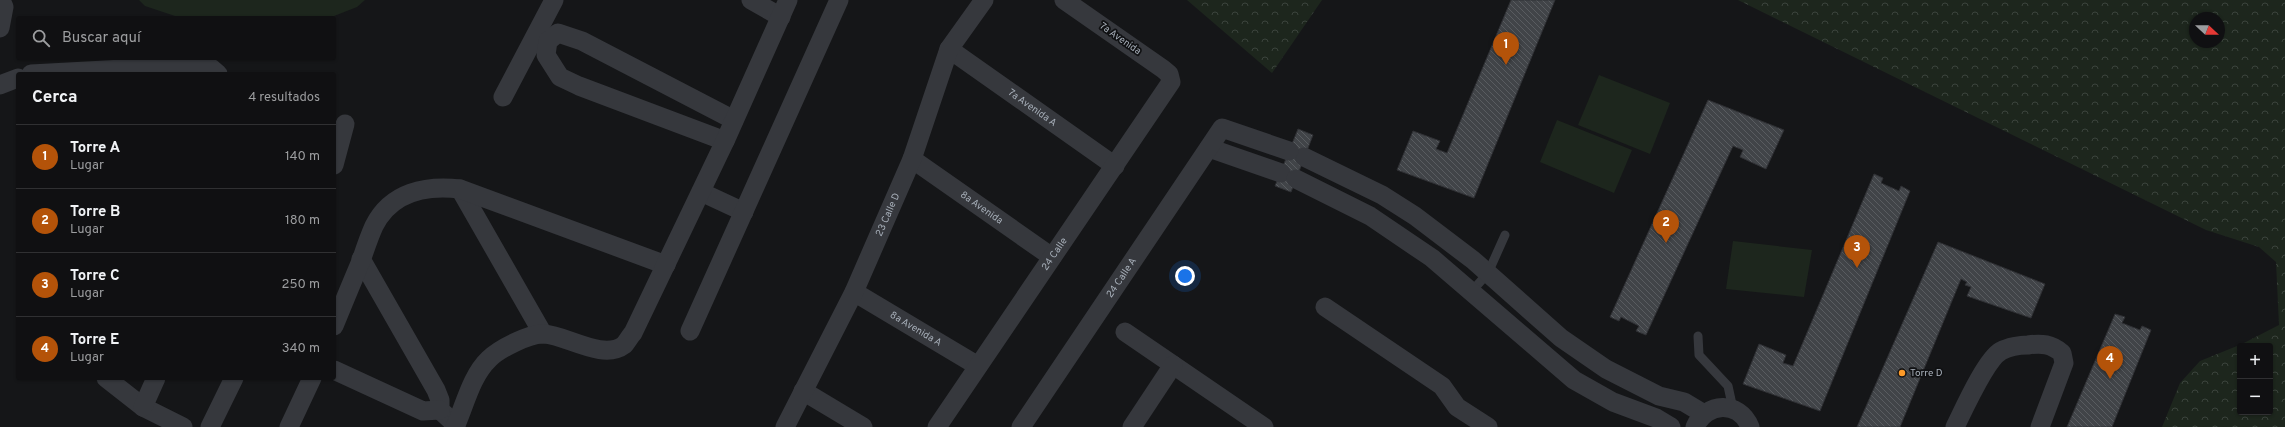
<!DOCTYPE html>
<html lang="es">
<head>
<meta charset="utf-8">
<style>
  body { margin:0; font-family:Overpass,sans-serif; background:#19191b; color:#f1f3f6 }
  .controls { position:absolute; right:12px; bottom:12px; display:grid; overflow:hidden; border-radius:4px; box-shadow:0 1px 3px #0004 }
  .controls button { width:36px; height:36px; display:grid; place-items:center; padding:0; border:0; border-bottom:1px solid #303032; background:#101012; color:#f1f3f6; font:20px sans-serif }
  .compass { position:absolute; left:2189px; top:12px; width:36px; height:36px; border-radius:50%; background:#101012; box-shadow:0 1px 3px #0004; rotate:112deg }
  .you { position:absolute; left:1185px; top:276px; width:14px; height:14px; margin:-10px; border:3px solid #fff; border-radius:50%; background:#1a73e8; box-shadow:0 0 0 6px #1a73e833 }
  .badge { display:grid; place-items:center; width:26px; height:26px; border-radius:50%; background:#b45309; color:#fff; font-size:13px; font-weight:700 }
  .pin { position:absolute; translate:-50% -33px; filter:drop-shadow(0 1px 2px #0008) }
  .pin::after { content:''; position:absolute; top:21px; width:14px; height:12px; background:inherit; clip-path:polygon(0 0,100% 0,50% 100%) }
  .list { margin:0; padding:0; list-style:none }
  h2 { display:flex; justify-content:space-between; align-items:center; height:52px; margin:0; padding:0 16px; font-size:17px }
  h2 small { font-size:13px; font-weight:400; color:#9c9d9f }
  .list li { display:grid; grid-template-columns:26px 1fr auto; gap:12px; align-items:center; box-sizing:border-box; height:64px; padding:0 16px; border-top:1px solid #303032 }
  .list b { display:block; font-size:15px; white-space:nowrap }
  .list p { margin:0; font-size:13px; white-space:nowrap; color:#9c9d9f }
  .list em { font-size:13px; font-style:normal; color:#9c9d9f }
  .icon { flex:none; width:22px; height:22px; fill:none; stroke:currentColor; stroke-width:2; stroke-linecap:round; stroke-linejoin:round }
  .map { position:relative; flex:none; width:2285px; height:427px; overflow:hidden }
  .search { position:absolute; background:#101012; box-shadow:0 1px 3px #0004; left:16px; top:16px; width:320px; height:44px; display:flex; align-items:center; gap:10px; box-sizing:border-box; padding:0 14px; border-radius:4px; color:#9c9d9f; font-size:15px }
  .panel { position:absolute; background:#101012; box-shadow:0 1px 3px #0004; left:16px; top:72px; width:320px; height:308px; border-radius:4px }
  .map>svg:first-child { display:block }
  .forest { fill:url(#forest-crowns); fill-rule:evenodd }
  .park { fill:#1d261d }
  .building { fill:url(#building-back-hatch); stroke:#2f3034 }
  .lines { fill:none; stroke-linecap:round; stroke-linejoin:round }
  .lane { stroke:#36383d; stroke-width:9 }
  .street { stroke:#36383d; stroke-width:19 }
  .poi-dot { fill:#fd9a28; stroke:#101113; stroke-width:1.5 }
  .labels { text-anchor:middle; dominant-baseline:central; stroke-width:3.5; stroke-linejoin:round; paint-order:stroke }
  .street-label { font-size:10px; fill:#a6aeb8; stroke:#101113 }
  .poi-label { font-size:10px; fill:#a6aeb8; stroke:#101113; text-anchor:start }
</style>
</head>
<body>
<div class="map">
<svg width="2285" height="427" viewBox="0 0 2285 427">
  <defs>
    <pattern id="forest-crowns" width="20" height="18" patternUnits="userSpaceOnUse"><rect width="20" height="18" fill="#1d261d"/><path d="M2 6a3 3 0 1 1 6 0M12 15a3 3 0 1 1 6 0" fill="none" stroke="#3b433c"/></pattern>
    <pattern id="building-back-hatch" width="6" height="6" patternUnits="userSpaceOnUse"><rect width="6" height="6" fill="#414448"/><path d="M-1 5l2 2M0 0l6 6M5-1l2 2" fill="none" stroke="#595c60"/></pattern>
  </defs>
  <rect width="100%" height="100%" fill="#151618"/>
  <g class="forest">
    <polygon points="1187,0 1322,0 1272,73"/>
    <path d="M1738 0H2285V427H2162L2180 383 2200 361 2242 344 2279 325 2276 262 2259 247 2206 230ZM2195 18H2219V42H2195ZM2240 346H2270V412H2240Z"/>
  </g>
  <g class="park">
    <polygon points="139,0 365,0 357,7 329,18 181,18 145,6"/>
    <polygon points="1599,75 1670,103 1650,154 1578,125"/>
    <polygon points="1557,120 1632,150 1614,193 1540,162"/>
    <polygon points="1733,241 1812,250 1804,297 1726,289"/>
  </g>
  <g class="building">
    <polygon points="1511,0 1555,0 1474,198 1397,170 1413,131 1440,141 1436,149 1447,153"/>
    <polygon points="1708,100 1784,130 1766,169 1740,157 1743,150 1733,146 1646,335 1636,331 1639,326 1621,317 1619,321 1610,317"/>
    <polygon points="1298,129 1313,135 1291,192 1275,186"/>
    <polygon points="1874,174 1883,178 1881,183 1899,191 1901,186 1910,191 1820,411 1743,384 1759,344 1786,355 1783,363 1793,366"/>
    <polygon points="1938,242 2045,284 2031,318 1967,296 1971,287 1965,285 1967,282 1961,279 1900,427 1857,427"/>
    <polygon points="2115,314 2125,317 2122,323 2140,330 2142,326 2151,330 2112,427 2067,427"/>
  </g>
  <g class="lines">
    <g class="lane">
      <polyline points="1472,291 1488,273 1505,235"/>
      <polyline points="1698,336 1699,355 1728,386 1733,409"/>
    </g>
    <g class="street">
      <polyline points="751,0 781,17"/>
      <polyline points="0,28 4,7 1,0"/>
      <path id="s1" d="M949 49 1115 166"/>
      <polyline points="31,74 197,65 211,68 218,74"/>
      <polyline points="0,85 18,78"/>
      <polyline points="503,97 554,0"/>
      <polyline points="725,141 579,86 560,77 546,55 548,41 558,33 582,41 734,120"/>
      <polyline points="1209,148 1281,173"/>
      <polyline points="1304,157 1382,195 1415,216 1473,260 1561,338 1606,369 1659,396 1684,402 1704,414"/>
      <path id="s2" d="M912 159 1052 257"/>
      <polyline points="334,165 345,124"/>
      <polyline points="1296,179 1370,216 1432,258 1574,380 1613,402 1656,418 1671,427"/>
      <polyline points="460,189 543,334"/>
      <polyline points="701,192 744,212"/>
      <polyline points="361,259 436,390 440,400 440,410 456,425"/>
      <path id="s3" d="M854 292 978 366"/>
      <polyline points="1325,307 1442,386 1457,407 1488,427"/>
      <path d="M334 326C343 304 352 282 361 261 365 249 369 237 374 226 391 192 426 185 460 189L666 265"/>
      <polyline points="690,331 839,0"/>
      <polyline points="1125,332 1264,427"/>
      <polyline points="334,370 423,411 440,410"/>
      <polyline points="106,378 143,407 183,427"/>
      <polyline points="803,391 863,427"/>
      <polyline points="143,407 156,378"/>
      <polyline points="210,427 234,378"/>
      <polyline points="289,427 312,378"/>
      <path d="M455 427C465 405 471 376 489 359 499 349 530 333 544 334 566 335 603 361 624 345 627 342 630 336 633 333L725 141 788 0"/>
      <path id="s4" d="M785 427 854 292 912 159 949 49 984 0"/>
      <path id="s5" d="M937 427 1171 82 1169 74 1163 69 1064 0"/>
      <path id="s6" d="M1021 427 1222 128 1289 151"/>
      <polyline points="1132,427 1173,365"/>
      <path d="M1695 427C1706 402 1739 400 1750 427"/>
      <path d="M1955 427C1963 411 1986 359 2001 351 2008 347 2020 345 2028 345 2042 343 2051 344 2062 353L2064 363 2040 427"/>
    </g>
  </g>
  <circle class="poi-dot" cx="1902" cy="373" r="4"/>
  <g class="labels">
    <g class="street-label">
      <text transform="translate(1120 39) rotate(35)">7a Avenida</text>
      <text stroke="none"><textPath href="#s1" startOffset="102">7a Avenida A</textPath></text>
      <text stroke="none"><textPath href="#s2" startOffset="85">8a Avenida</textPath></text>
      <text stroke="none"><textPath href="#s4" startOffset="236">23 Calle D</textPath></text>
      <text stroke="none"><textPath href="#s5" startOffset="209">24 Calle</textPath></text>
      <text stroke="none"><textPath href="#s6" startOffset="180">24 Calle A</textPath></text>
      <text stroke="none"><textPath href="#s3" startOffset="72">8a Avenida A</textPath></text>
    </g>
    <g class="poi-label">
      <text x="1910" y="373">Torre D</text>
    </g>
  </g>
</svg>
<div class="controls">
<button>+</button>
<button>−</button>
</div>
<svg class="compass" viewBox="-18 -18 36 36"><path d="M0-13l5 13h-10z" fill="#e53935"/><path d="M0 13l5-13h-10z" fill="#9c9d9f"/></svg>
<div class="you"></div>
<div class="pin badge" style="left:1506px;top:65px">1</div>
<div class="pin badge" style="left:1666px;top:243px">2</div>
<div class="pin badge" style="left:1857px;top:268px">3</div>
<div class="pin badge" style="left:2110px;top:379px">4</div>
<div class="search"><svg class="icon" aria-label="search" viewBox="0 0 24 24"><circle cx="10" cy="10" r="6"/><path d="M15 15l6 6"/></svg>Buscar aquí</div>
<section class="panel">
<h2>Cerca<small>4 resultados</small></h2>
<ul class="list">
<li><span class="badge">1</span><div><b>Torre A</b><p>Lugar</p></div><em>140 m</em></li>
<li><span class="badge">2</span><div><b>Torre B</b><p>Lugar</p></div><em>180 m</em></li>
<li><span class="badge">3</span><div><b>Torre C</b><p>Lugar</p></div><em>250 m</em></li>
<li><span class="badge">4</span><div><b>Torre E</b><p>Lugar</p></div><em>340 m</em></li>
</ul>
</section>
</div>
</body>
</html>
